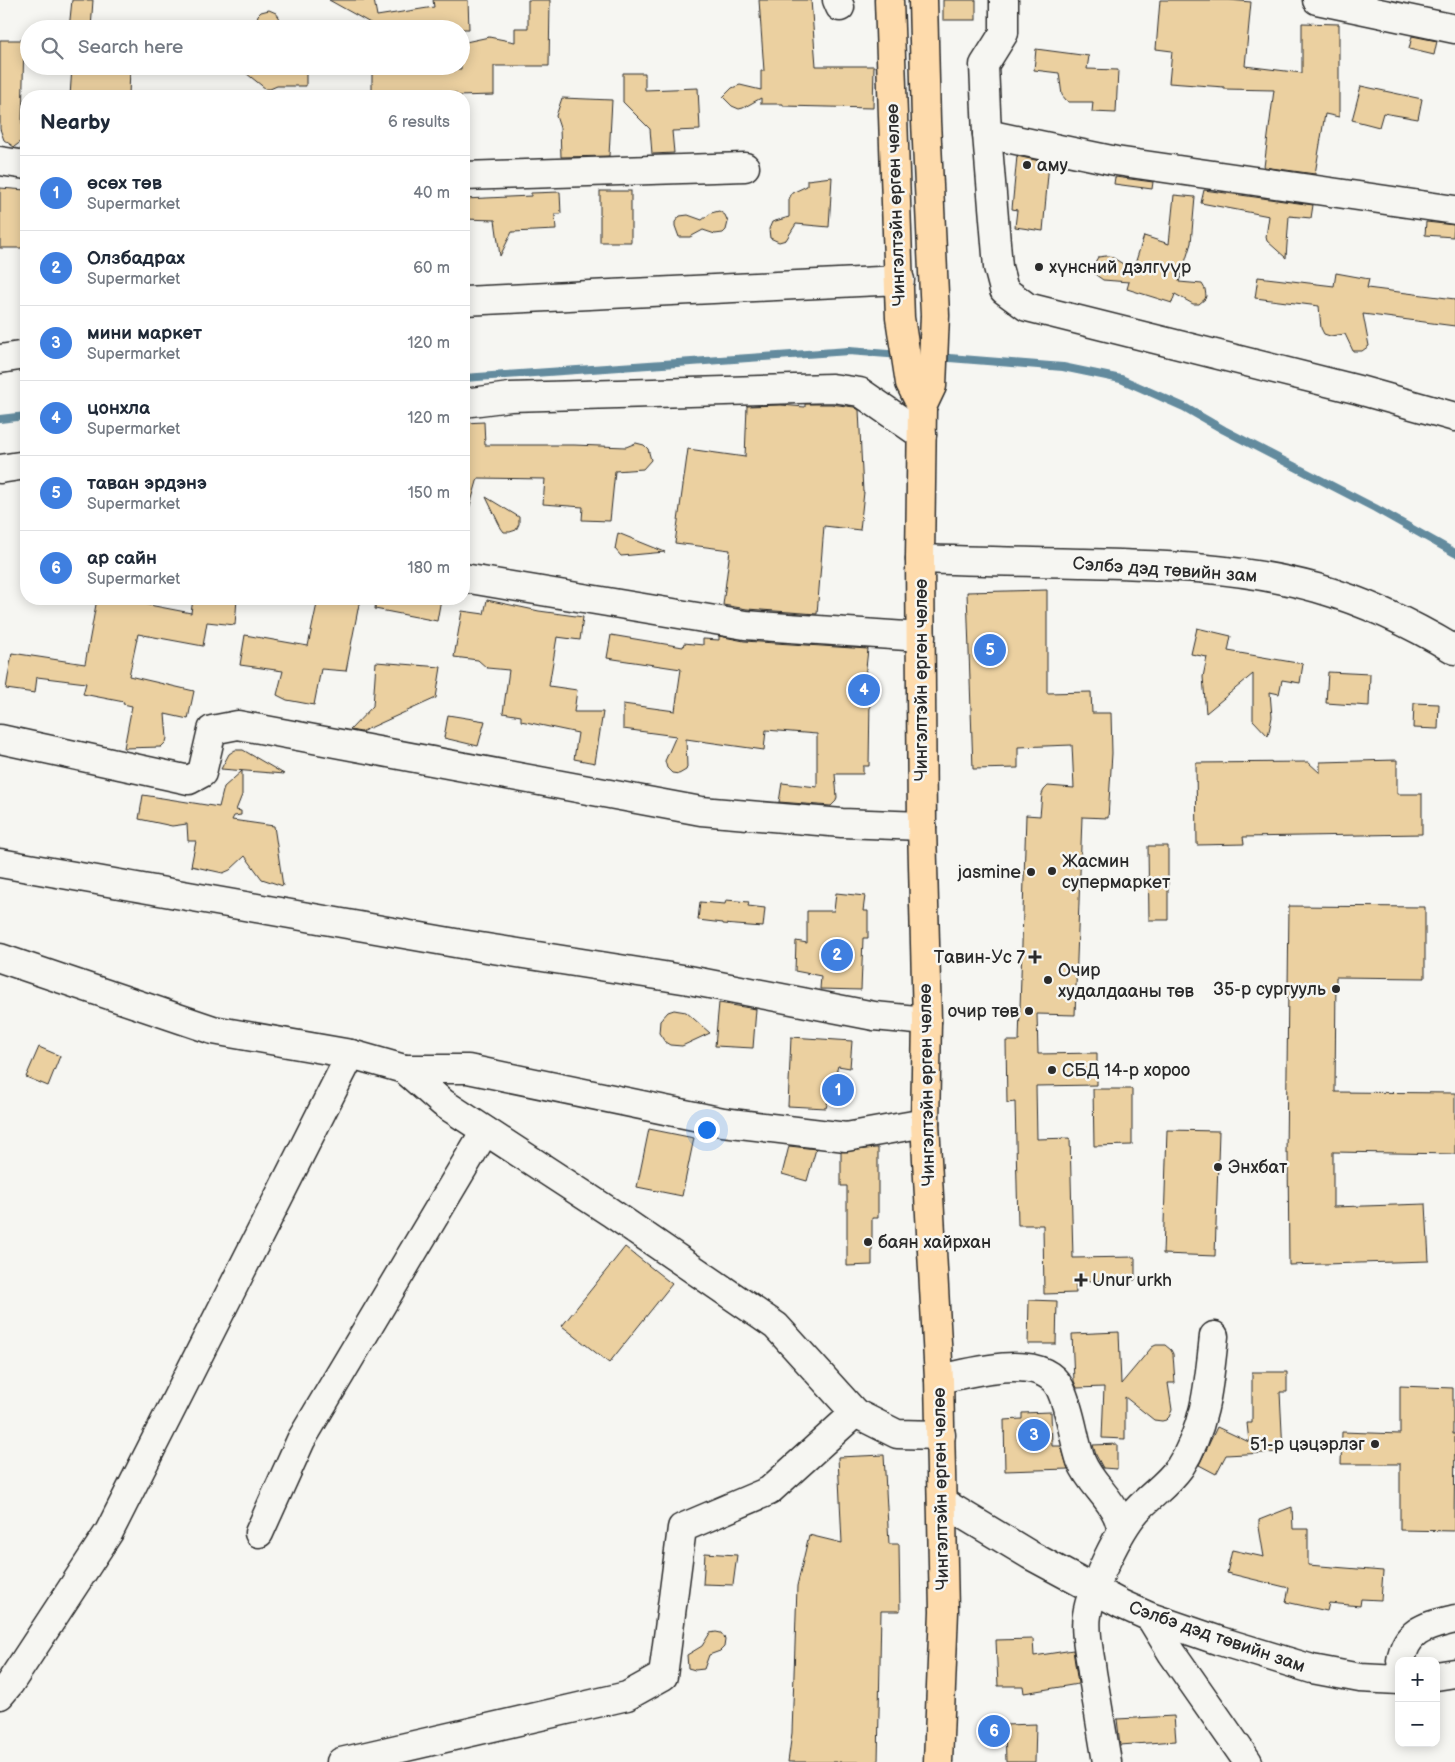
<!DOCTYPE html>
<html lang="en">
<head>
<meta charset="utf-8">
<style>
  body { margin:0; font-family:"Balsamiq Sans",sans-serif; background:#f6f6f7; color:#1f2937 }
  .controls { position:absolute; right:15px; bottom:15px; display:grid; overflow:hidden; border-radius:10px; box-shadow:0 2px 12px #0003 }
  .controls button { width:45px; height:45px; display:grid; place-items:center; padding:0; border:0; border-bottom:1px solid #e0e1e3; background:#fff; color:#1f2937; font:25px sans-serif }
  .you { position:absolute; left:706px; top:1129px; width:18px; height:18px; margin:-12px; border:4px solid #fff; border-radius:50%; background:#1a73e8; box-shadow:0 0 0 8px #1a73e833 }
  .badge { display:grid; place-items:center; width:32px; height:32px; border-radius:50%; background:#2b2b2b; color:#fff; font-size:16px; font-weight:700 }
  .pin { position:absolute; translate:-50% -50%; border:2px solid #fff; box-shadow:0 1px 5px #0006 }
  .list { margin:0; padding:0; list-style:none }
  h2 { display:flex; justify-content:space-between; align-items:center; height:65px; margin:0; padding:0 20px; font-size:21px }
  h2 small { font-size:16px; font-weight:400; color:#747a83 }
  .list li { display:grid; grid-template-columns:32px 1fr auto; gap:15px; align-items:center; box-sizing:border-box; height:75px; padding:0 20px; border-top:1px solid #e0e1e3 }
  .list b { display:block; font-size:19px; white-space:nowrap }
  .list p { margin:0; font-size:16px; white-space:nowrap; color:#747a83 }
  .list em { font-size:16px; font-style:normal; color:#747a83 }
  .icon { flex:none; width:28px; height:28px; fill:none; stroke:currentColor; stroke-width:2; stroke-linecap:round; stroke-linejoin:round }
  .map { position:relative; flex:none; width:1455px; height:1762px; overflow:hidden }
  .search { position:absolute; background:#fff; box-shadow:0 2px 12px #0003; left:20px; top:20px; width:450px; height:55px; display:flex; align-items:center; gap:12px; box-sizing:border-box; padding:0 18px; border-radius:28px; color:#747a83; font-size:19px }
  .panel { position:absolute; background:#fff; box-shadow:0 2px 12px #0003; left:20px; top:90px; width:450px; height:515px; border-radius:20px }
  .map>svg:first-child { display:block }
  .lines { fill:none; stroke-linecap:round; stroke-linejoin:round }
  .stream { stroke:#648b9e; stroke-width:8 }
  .building { fill:#ebd0a0; stroke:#2b2b2b }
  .minor-casing { stroke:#2b2b2b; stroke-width:31 }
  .major-casing { stroke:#2b2b2b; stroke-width:31 }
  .minor { stroke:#f6f6f2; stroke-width:28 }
  .major { stroke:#fedbac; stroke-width:28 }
  .poi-dot { fill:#2b2b2b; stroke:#f6f6f2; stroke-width:2 }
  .labels { text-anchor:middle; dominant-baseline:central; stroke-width:5; stroke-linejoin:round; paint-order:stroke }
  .poi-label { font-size:18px; fill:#2b2b2b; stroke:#f6f6f2; text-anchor:start }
  .street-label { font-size:18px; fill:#2b2b2b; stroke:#f6f6f2 }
</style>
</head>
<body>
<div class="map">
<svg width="1455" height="1762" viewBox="0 0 1455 1762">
  <rect width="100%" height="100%" fill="#f6f6f2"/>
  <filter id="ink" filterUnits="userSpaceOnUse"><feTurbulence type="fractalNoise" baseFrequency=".02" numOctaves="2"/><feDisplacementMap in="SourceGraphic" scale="10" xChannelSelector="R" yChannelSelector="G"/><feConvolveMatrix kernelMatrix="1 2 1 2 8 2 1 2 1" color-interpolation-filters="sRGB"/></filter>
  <g filter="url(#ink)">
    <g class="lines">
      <g class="stream">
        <polyline points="937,357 1063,367 1121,379 1184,407 1224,430 1375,508 1455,553"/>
        <polyline points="464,378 849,351 901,355"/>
        <polyline points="0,419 26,416"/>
      </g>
    </g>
    <g class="building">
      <polygon points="72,0 93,0 91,29 69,29"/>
      <polygon points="329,0 374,0 377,16 434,7 433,0 468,0 469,29 372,29 372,24"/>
      <polygon points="528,0 550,0 549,66 494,66 494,95 456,96 456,93 401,92 401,94 372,94 372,70 411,69 455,71 455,69 461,69 461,43 489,37 515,42 515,28 528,28"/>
      <polygon points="759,0 811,0 816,66 874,66 873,108 783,106 783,104 761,104 761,98 743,108 739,109 732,106 723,97 732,88 740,85 761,90 761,71 764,71"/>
      <rect x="943" y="0" width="33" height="20"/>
      <polygon points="1160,0 1229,0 1251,2 1245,66 1302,73 1302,23 1339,24 1339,117 1325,114 1315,174 1264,167 1274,90 1224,89 1224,87 1169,83 1172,51 1156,49"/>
      <polygon points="269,10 276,13 279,17 280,20 279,28 258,29 256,23 258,15 261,12"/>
      <polygon points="1412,36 1437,41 1434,55 1409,49"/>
      <polygon points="0,40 24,40 22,123 25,133 22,141 14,147 4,140 0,129"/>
      <polygon points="1036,49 1089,56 1087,69 1118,70 1116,113 1092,112 1093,102 1069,102 1066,100 1062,95 1059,73 1034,70"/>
      <polygon points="66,66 130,66 129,96 70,96 72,67"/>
      <polygon points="237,66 306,66 306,86 277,86 270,89 266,89"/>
      <polygon points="623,73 645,73 645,90 698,88 700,130 672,131 674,153 652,154 650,129 623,102"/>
      <polygon points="1361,86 1422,99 1418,119 1383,113 1379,127 1352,120"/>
      <polygon points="562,98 612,100 609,156 561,157 560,128 556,116"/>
      <polygon points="1017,156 1049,163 1043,231 1015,227 1017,210 1012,209"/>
      <polygon points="832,177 829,227 796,224 786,240 779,242 770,238 769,229 772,222 789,217 789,199 792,193 807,186 807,180"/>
      <polygon points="1115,177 1153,182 1152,189 1114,184"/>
      <polygon points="0,188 26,190 26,248 0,248"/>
      <polygon points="1204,190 1313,205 1311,218 1289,216 1286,258 1267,241 1266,237 1269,216 1201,203"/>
      <rect x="600" y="191" width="31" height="51"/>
      <polygon points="560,192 561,214 555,214 556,230 512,232 500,256 495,220 464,219 464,199 531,196 531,193"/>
      <polygon points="1174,195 1195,197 1191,243 1179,282 1202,284 1205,289 1206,296 1205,299 1199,304 1193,304 1175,294 1172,303 1127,289 1129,282 1103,280 1096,275 1094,272 1094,264 1098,257 1106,256 1110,256 1133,270 1144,236 1169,244"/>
      <polygon points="719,211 725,215 728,222 726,230 723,233 715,234 703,230 690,237 679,237 675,226 675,222 680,216 688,215 702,220 711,213"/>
      <polygon points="1426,222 1454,225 1453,237 1425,235"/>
      <polygon points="1336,273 1369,279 1367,288 1455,299 1455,326 1363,314 1369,346 1362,351 1353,351 1345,334 1330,336 1324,334 1321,328 1319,306 1255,298 1258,277 1334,286"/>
      <polygon points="805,404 831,404 854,407 859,410 863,492 864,492 860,530 824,526 817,614 747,609 723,605 730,550 675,543 688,449 745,457 747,406 781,405 805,407"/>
      <polygon points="484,422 485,445 574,445 626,447 636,443 644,445 648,449 651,460 643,469 615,471 610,521 582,520 583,507 543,504 545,479 478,478 469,509 464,508 464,423"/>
      <polygon points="486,497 519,517 519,524 516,530 510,532 504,532 501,528"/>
      <polygon points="618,533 665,552 621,556 615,549"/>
      <polygon points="1047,590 1047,693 1091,692 1092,713 1111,713 1112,753 1108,818 1082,817 1075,1015 1037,1014 1038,1054 1097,1053 1097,1085 1036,1086 1037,1139 1070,1138 1073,1258 1135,1257 1135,1280 1075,1281 1076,1293 1044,1294 1043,1225 1018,1225 1015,1102 1007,1103 1006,1041 1019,1041 1026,815 1040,816 1042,794 1044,790 1048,786 1074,788 1072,745 1018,747 1018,768 973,769 967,592"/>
      <polygon points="97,599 145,599 144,604 191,613 193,599 237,599 235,625 207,622 203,646 138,634 129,676 194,691 188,719 165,714 167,738 166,742 161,747 124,748 132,706 123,704 124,702 83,694 86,683 37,677 35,693 6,689 12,653 85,664"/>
      <polygon points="318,599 360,599 346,671 321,669 314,705 287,700 277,695 283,671 240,665 245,635 308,646"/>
      <polygon points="376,599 441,599 437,621 375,609"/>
      <polygon points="487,600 539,611 583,617 580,640 557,637 549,686 577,690 574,712 603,712 595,763 574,759 578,733 521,721 521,716 503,713 509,670 487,668 478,660 454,657 462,611 484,614"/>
      <polygon points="1197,628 1231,636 1228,651 1303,664 1300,683 1282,680 1279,694 1270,692 1272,717 1268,736 1253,720 1253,674 1206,713 1203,677 1207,657 1191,654"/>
      <polygon points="611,635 683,647 684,643 703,645 703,639 719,640 719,636 744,641 868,649 863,697 870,697 869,766 863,766 863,774 835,774 837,797 836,801 831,806 779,802 782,783 817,787 817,734 766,730 764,750 686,739 687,767 686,770 679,774 672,773 667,768 665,761 676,736 623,729 623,704 675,711 681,669 607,658"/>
      <polygon points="376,662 441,667 436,698 361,732 350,730 373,706"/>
      <polygon points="1328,672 1370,674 1369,706 1326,703"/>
      <polygon points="1414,703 1439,704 1438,729 1413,728"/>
      <polygon points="448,715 485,721 478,746 444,738"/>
      <polygon points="235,750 243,750 284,774 221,769 229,754"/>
      <polygon points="1397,760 1397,794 1422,794 1422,834 1243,837 1244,844 1197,845 1196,763 1308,762 1320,773 1320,762"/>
      <polygon points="242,771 242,795 236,810 241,811 241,815 234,816 232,820 274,826 283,886 262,879 245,856 230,870 223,873 191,866 196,841 188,841 187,824 172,826 139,819 143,795 219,807 224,787"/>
      <polygon points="1148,846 1168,846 1168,920 1149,920"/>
      <polygon points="836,893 865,896 863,911 868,911 868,938 863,938 861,990 820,989 821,976 795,971 796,941 807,943 807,911 834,911"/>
      <polygon points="726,900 749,902 748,906 765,908 763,927 723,924 723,923 698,920 700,902 725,904"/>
      <polygon points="1289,906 1425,907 1425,978 1336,977 1335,1092 1455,1093 1455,1154 1333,1152 1333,1207 1426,1204 1429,1261 1289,1265 1288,1153 1286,1153"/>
      <polygon points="719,1003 756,1009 753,1048 715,1046"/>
      <polygon points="674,1010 686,1012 710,1033 682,1046 670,1045 665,1042 659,1033 660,1021 668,1012"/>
      <polygon points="791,1037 852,1041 850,1068 838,1066 826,1108 788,1106"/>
      <polygon points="39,1047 60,1056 48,1086 26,1077"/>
      <polygon points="1093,1089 1132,1089 1132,1145 1094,1146"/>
      <polygon points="649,1129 694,1138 682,1196 637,1187"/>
      <polygon points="1167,1130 1219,1131 1215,1256 1163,1254"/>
      <polygon points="789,1146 816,1149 807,1181 782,1174"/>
      <polygon points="875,1148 878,1148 878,1218 872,1218 872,1265 847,1266 847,1186 841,1186 841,1152"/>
      <polygon points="625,1247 672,1284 609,1363 562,1326"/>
      <polygon points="1029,1300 1057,1301 1056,1344 1028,1344"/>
      <polygon points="1119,1332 1121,1384 1152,1347 1156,1345 1165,1345 1171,1350 1173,1354 1175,1383 1168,1383 1172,1410 1169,1417 1166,1420 1162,1421 1154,1420 1125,1397 1125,1439 1102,1438 1104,1387 1077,1388 1074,1381 1072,1334"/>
      <polygon points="1252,1372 1287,1372 1287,1392 1280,1392 1283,1452 1226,1455 1216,1474 1199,1465 1217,1427 1249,1442 1247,1423 1252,1423"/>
      <polygon points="1400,1386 1453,1388 1453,1434 1455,1434 1454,1531 1400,1530 1400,1464 1341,1464 1342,1432 1400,1434"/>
      <polygon points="1051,1412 1052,1446 1061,1446 1068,1469 1005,1471 1004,1420 1022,1419 1022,1413"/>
      <polygon points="1117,1444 1117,1469 1103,1468 1096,1455 1093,1445"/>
      <polygon points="884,1455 889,1544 899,1544 900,1611 881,1611 878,1762 788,1762 792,1733 797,1586 809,1535 842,1543 838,1457"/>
      <polygon points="1292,1507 1293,1529 1308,1529 1308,1565 1383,1571 1381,1600 1361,1599 1360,1606 1329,1603 1327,1611 1286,1602 1289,1588 1227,1573 1232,1550 1264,1557 1259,1527 1259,1520"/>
      <polygon points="705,1553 737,1555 733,1585 703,1584"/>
      <polygon points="716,1632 721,1633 724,1637 725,1640 724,1647 720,1651 709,1655 704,1669 695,1670 688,1668 687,1655 702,1646 710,1633"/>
      <polygon points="1033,1639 1034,1656 1073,1650 1078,1684 1024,1693 1023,1686 998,1686 996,1640"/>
      <polygon points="1174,1716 1176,1741 1120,1745 1117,1719"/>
      <polygon points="1036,1724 1035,1762 1006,1762 1005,1725"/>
    </g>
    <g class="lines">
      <defs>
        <g id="minor">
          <polyline points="837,0 840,7"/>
          <polyline points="1004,0 1004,33 984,65 987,134 998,267 1004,290 1027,307 1359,390 1455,417"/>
          <polyline points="1317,0 1455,29"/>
          <polyline points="987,134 1116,161 1455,210"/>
          <polyline points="0,161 26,165"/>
          <polyline points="464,176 745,167"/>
          <polyline points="464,301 900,280"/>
          <polyline points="0,359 26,355"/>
          <polyline points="464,403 510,397 832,388 860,392 922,435"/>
          <polyline points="0,469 26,465"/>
          <path d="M920 559C974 561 1029 562 1083 563 1161 565 1241 567 1317 588 1365 602 1412 624 1455 650"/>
          <polyline points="464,578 745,625 921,637"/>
          <polyline points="0,739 189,780 202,773 212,730 238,725 701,811 842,823 922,826"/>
          <polyline points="0,863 461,944 689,980 874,1016 927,1021"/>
          <polyline points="0,958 213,1030 351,1054 404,1069 443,1103 610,1212 776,1326 855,1413 897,1434 941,1435"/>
          <polyline points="404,1069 468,1069 723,1122 846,1137 925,1123"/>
          <path d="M939 1379C971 1373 1041 1351 1060 1388 1071 1411 1073 1437 1081 1461 1090 1483 1108 1495 1117 1515 1119 1519 1120 1524 1122 1529"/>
          <polyline points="942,1502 1030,1555 1121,1604 1150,1617 1220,1641 1312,1669 1360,1678 1399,1680"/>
          <polyline points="259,1533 301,1440 485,1131"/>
          <polyline points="1150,1617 1172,1653 1248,1762"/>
          <path d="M1401 1661C1406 1629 1428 1626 1455 1619"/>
          <polyline points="1436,1676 1455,1673"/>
          <polyline points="0,1695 10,1683 109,1532 351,1054"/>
          <polyline points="341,1762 627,1696 663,1676 682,1528 769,1491 855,1413"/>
          <path d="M1107 1762C1102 1732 1097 1702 1092 1672 1090 1654 1084 1633 1087 1615 1091 1588 1119 1530 1137 1510 1151 1495 1168 1484 1180 1467 1206 1427 1209 1382 1214 1336"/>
        </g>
        <g id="major">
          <polyline points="889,0 900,318 910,383 922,407"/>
          <polyline points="923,0 926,121 935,315 932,386 922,407 920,559 922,826 927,1021 925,1123 939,1379 944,1611 938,1762"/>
        </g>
      </defs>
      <use href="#minor" class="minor-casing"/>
      <use href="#major" class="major-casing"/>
      <use href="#minor" class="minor"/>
      <use href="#major" class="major"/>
    </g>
  </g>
  <g class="poi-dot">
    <circle cx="1027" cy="165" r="5"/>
    <circle cx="1039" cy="267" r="5"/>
    <circle cx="1052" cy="871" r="5"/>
    <circle cx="1031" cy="872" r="5"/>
    <path d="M1032.5 949.5h5v5h5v5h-5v5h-5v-5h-5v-5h5z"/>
    <circle cx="1048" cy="980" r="5"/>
    <circle cx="1336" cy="989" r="5"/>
    <circle cx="1029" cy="1011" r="5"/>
    <circle cx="1052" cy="1070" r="5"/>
    <circle cx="1218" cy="1167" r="5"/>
    <circle cx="868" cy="1242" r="5"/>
    <path d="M1078.5 1272.5h5v5h5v5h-5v5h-5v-5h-5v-5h5z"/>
    <circle cx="1375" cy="1444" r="5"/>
  </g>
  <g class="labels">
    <g class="poi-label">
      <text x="1037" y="165">аму</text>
      <text x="1049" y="267">хүнсний дэлгүүр</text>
      <text x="1062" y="861">Жасмин<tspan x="1062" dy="21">супермаркет</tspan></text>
      <text x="1021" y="872" text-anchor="end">jasmine</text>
      <text x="1025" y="957" text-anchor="end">Тавин-Ус 7</text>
      <text x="1058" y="970">Очир<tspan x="1058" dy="21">худалдааны төв</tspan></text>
      <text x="1326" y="989" text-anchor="end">35-р сургууль</text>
      <text x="1019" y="1011" text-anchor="end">очир төв</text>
      <text x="1062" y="1070">СБД 14-р хороо</text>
      <text x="1228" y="1167">Энхбат</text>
      <text x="878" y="1242">баян хайрхан</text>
      <text x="1092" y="1280">Unur urkh</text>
      <text x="1365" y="1444" text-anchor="end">51-р цэцэрлэг</text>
    </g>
    <g class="street-label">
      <text transform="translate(896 205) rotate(-92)">Чингэлтэйн өргөн чөлөө</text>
      <text transform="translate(1165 570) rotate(4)">Сэлбэ дэд төвийн зам</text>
      <text transform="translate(921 680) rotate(-90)">Чингэлтэйн өргөн чөлөө</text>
      <text transform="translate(927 1085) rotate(-91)">Чингэлтэйн өргөн чөлөө</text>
      <text transform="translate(941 1489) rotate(-91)">Чингэлтэйн өргөн чөлөө</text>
      <text transform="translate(1217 1637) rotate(19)">Сэлбэ дэд төвийн зам</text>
    </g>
  </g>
</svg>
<div class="controls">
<button>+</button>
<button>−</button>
</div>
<div class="you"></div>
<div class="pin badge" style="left:838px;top:1090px;background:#3f7fe0">1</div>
<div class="pin badge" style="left:837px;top:955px;background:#3f7fe0">2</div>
<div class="pin badge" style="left:1034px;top:1435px;background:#3f7fe0">3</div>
<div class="pin badge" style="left:864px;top:690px;background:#3f7fe0">4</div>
<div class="pin badge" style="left:990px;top:650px;background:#3f7fe0">5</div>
<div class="pin badge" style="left:994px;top:1731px;background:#3f7fe0">6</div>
<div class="search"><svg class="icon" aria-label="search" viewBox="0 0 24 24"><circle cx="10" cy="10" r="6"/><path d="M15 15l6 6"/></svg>Search here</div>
<section class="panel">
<h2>Nearby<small>6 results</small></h2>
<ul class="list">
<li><span class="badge" style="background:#3f7fe0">1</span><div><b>өсөх төв</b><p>Supermarket</p></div><em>40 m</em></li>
<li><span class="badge" style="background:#3f7fe0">2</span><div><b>Олзбадрах</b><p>Supermarket</p></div><em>60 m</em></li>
<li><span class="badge" style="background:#3f7fe0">3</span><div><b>мини маркет</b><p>Supermarket</p></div><em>120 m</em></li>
<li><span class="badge" style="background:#3f7fe0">4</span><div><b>цонхла</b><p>Supermarket</p></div><em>120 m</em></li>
<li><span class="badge" style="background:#3f7fe0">5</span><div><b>таван эрдэнэ</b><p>Supermarket</p></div><em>150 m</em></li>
<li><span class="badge" style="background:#3f7fe0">6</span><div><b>ар сайн</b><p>Supermarket</p></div><em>180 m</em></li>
</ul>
</section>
</div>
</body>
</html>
